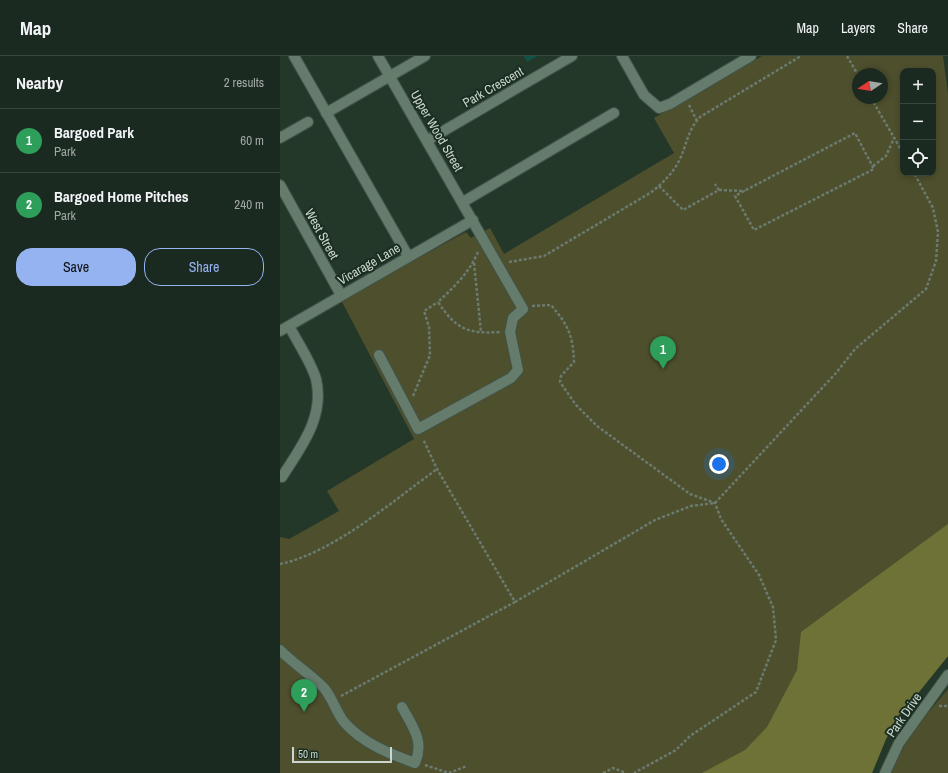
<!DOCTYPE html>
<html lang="en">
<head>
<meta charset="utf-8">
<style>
  body { margin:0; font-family:"Archivo Narrow",sans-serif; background:#243229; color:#f1f3f6 }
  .controls { position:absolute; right:12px; top:12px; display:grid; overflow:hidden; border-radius:8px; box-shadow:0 2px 6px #0003 }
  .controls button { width:36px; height:36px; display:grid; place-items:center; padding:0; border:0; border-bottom:1px solid #39463e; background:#1b2a20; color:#f1f3f6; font:20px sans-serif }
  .compass { position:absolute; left:572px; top:12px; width:36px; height:36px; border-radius:50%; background:#1b2a20; box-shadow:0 2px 6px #0003; rotate:258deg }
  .scale { position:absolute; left:12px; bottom:10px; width:100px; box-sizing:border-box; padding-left:4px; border:2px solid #cbd7ce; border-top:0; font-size:11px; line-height:14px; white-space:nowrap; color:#cbd7ce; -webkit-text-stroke:3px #1a2e21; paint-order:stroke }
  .you { position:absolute; left:439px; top:408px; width:14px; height:14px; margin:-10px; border:3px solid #fff; border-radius:50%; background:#1a73e8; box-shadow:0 0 0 6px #1a73e833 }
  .badge { display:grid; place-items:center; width:26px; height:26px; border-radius:50%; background:#95b2f1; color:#fff; font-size:13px; font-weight:700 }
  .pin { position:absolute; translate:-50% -33px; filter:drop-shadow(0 1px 2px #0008) }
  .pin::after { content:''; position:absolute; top:21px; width:14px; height:12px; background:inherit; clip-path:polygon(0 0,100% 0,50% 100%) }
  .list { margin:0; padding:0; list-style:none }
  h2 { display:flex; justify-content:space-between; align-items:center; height:52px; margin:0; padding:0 16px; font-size:17px }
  h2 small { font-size:13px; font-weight:400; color:#a0a7a5 }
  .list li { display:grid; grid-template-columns:26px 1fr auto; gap:12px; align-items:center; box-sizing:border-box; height:64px; padding:0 16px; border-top:1px solid #39463e }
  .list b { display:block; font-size:15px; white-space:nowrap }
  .list p { margin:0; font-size:13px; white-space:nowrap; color:#a0a7a5 }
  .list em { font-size:13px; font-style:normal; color:#a0a7a5 }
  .actions { display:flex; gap:8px; padding:12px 16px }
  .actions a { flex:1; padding:9px 0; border:1px solid #95b2f1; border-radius:16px; text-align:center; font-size:14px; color:#95b2f1 }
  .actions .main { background:#95b2f1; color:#111 }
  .icon { flex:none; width:22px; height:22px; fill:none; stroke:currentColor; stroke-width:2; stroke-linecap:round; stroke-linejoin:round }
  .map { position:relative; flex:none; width:668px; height:717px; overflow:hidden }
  header { display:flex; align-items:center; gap:24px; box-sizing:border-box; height:56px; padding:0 20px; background:#1b2a20; border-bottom:1px solid #39463e }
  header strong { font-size:19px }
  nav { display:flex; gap:22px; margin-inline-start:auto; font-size:14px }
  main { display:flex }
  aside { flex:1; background:#1b2a20 }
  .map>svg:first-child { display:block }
  .green { fill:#4d4f2d; fill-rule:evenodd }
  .forest { fill:#6f7236 }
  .building { fill:#125244 }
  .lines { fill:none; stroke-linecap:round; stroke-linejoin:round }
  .minor-casing { stroke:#415347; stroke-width:12 }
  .path { stroke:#6b7b6f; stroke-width:2.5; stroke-dasharray:3 2; stroke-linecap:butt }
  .minor { stroke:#657b6b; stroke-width:10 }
  .labels { text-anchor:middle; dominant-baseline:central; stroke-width:4; stroke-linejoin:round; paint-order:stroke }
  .street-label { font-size:13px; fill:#cbd7ce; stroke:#1a2e21 }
</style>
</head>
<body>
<header>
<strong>Map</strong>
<nav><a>Map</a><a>Layers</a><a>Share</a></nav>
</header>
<main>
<aside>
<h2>Nearby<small>2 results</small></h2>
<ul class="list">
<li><span class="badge" style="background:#2e9e5b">1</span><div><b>Bargoed Park</b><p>Park</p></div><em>60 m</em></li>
<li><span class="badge" style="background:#2e9e5b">2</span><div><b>Bargoed Home Pitches</b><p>Park</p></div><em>240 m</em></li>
</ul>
<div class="actions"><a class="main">Save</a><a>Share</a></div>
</aside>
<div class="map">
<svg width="668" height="717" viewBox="0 0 668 717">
  <rect width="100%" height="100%" fill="#24382a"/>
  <g class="green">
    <path d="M482 0H663L668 37V600L618 662 606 683 592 717H0V481L9 483 59 455 47 435 134 383 61 244 186 176 191 182 210 172 224 198 394 97 374 62ZM623 15H653V117H623ZM578 18H602V42H578Z"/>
    <path d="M668 633V717H610C624 685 646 659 668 633Z"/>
  </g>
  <polygon class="forest" points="668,468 668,600 618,662 606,683 592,717 422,717 465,694 487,671 517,614 521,576"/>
  <polygon class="building" points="244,0 258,0 247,6"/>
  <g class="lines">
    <defs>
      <g id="minor">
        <polyline points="14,0 128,200"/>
        <polyline points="98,0 243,253 233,262 230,276 238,314 231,322 138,373 99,299"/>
        <polyline points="342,0 364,39 379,52 390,48 471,0"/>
        <polyline points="46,57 145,0"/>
        <polyline points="0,82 28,66"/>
        <polyline points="148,84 292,0"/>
        <polyline points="0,129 61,239"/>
        <polyline points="183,146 334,57"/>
        <polyline points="0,275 193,164"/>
        <path d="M2 421C21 391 45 361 36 323 32 308 17 285 9 270"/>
        <path d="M0 594C14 608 30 618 44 632 53 643 56 656 64 666 82 687 110 698 135 707 145 685 132 670 122 651"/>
        <polyline points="605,717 619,687 668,619"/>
      </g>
    </defs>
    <use href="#minor" class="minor-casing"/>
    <g class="path">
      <polyline points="567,0 578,19"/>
      <polyline points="591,42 623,97"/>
      <polyline points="409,49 417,65"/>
      <polyline points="593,110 606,100 614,82"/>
      <polyline points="379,130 403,154 439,134 435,128"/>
      <polyline points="439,134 464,135 455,140 474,174 594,113 575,77 464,135"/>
      <path d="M198 196C189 217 174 231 158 246 176 273 187 278 220 276"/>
      <path d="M229 206 264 200 370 137C382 128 392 118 399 105 407 89 407 75 420 61L521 0"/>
      <polyline points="194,207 201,276"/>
      <path d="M252 250 271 249C288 269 293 279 294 306L281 320 280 326 296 349 317 370 410 438 435 447 441 463 479 519 493 551 496 584 476 636 410 680 396 694 354 717"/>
      <polyline points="133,340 150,299 149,271 144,255 158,246"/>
      <path d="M0 508C53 497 113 445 157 413"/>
      <polyline points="235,546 375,464 411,450 435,447 556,317 575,293 646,233 656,205 658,176 653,152 634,117"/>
      <polyline points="61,640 235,546 157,413 143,383"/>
      <polyline points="659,650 668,650"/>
      <polyline points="145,709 169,717 187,710"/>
      <polyline points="323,717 333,712 346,717"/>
    </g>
    <use href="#minor" class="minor"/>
  </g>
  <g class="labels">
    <g class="street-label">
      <text transform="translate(213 31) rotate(-30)">Park Crescent</text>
      <text transform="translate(157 75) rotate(60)">Upper Wood Street</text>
      <text transform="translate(42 178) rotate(61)">West Street</text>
      <text transform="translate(89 208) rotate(-30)">Vicarage Lane</text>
      <text transform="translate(624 659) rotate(-55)">Park Drive</text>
    </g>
  </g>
</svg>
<div class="controls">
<button>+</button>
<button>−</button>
<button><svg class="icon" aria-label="locate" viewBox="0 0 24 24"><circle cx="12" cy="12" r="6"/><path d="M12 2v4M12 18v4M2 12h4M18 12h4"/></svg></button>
</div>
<svg class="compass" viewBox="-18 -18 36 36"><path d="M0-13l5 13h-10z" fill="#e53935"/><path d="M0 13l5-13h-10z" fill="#a0a7a5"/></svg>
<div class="scale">50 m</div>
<div class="you"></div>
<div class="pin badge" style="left:383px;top:313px;background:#2e9e5b">1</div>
<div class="pin badge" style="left:24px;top:656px;background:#2e9e5b">2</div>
</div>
</main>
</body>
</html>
